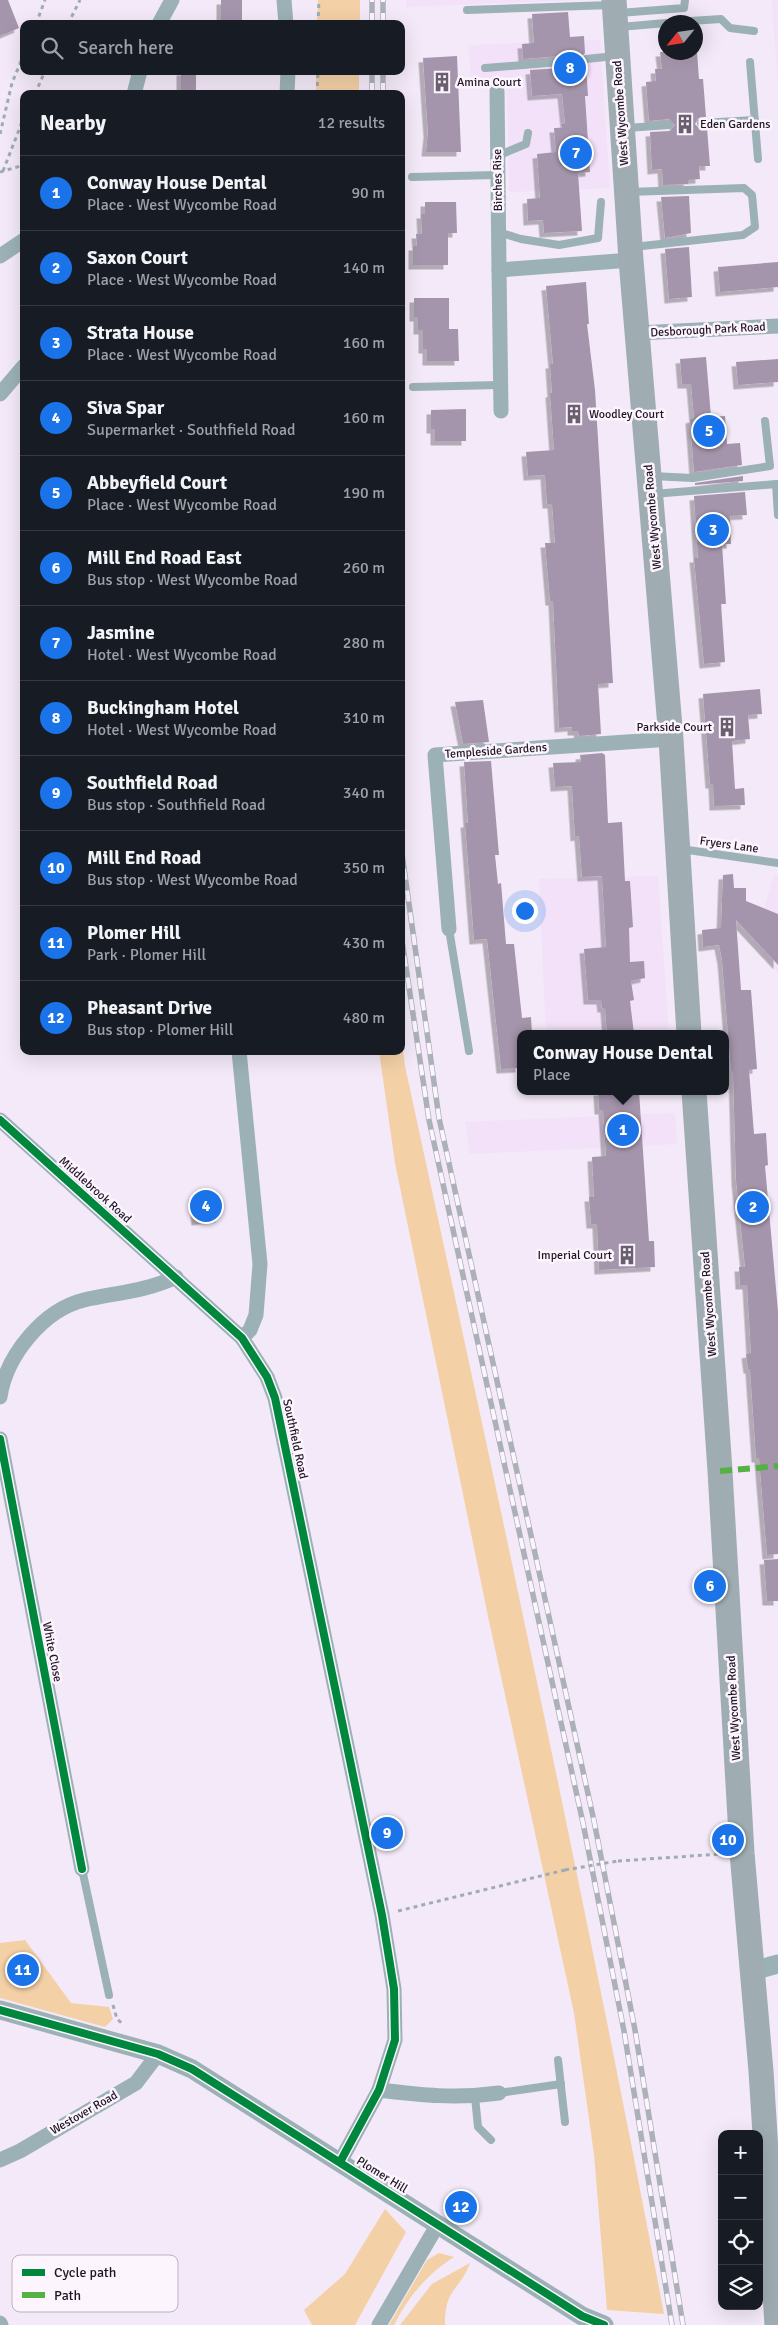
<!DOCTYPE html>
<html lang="en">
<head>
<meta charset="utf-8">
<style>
  body { margin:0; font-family:Signika,sans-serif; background:#242831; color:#f1f3f6 }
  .controls { position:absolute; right:15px; bottom:15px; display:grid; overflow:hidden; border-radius:10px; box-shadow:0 5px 20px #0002 }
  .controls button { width:45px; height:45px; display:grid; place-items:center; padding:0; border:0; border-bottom:1px solid #363941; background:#171b24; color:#f1f3f6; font:25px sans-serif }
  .compass { position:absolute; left:658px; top:15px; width:45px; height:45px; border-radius:50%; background:#171b24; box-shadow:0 5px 20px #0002; rotate:240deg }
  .you { position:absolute; left:524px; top:910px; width:18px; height:18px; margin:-12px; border:4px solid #fff; border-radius:50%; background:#1a73e8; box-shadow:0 0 0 8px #1a73e833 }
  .badge { display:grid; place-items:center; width:32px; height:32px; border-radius:50%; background:#1a73e8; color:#fff; font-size:16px; font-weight:700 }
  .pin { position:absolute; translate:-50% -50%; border:2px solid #fff; box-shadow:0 1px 5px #0006 }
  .popup { position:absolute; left:517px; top:1030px; width:212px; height:65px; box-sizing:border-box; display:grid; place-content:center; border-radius:10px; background:#171b24; filter:drop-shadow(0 1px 4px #0005); font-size:16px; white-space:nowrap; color:#9ea1a6 }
  .popup b { font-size:19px; color:#f1f3f6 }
  .popup::after { content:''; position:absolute; left:50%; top:100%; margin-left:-10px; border:10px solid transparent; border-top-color:#171b24 }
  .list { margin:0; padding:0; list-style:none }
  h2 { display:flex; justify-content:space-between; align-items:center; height:65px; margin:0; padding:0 20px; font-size:21px }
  h2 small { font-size:16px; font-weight:400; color:#9ea1a6 }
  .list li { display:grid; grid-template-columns:32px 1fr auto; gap:15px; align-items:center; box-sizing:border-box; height:75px; padding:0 20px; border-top:1px solid #363941 }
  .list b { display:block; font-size:19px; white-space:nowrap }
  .list p { margin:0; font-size:16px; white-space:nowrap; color:#9ea1a6 }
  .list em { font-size:16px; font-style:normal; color:#9ea1a6 }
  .icon { flex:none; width:28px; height:28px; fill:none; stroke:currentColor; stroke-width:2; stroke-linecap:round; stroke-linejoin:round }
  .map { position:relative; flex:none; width:778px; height:2325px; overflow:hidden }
  .search { position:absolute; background:#171b24; box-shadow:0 5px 20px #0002; left:20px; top:20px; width:385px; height:55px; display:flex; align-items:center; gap:12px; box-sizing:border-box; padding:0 18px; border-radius:10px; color:#9ea1a6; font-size:19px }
  .panel { position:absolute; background:#171b24; box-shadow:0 5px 20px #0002; left:20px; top:90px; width:385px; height:965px; border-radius:10px }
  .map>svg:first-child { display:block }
  .built { fill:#f2e1f9 }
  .green { fill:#f3d0a6 }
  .building { fill:#a595ac; filter:url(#shadow) }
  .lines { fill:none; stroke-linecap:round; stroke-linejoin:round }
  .path { stroke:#a1acb2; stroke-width:3; stroke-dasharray:4 4; stroke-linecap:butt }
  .service { stroke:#9bb1b6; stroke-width:8 }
  .minor { stroke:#9bb1b6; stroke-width:15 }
  .tertiary { stroke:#9bb1b6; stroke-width:19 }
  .primary { stroke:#9fadb2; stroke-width:25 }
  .rail-casing { stroke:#acb0b8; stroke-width:5.5 }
  .rail { stroke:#fcf5fe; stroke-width:4; stroke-dasharray:11; stroke-linecap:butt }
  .path-bridge { stroke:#a1acb2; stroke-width:3; stroke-dasharray:4 4; stroke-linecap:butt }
  .quiet { stroke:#55b145; stroke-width:6; stroke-dasharray:12 6; stroke-linecap:butt }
  .cycleway-casing { stroke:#fcf5fe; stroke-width:11 }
  .cycleway { stroke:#00873e; stroke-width:8 }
  .labels { text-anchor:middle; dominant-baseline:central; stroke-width:5; stroke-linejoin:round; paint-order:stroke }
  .poi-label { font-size:12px; fill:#211525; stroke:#fcf5fe; text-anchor:start }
  .street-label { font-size:12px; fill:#211525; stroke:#fcf5fe }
  .key { fill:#fcf5fe; stroke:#bab2bd; stroke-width:1 }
  .key-label { font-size:14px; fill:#211525 }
</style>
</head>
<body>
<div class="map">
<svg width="778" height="2325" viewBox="0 0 778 2325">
  <defs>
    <filter id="shadow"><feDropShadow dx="-4.5" dy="4.5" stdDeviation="0" flood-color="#0004"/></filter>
  </defs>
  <rect width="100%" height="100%" fill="#f3e9f8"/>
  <g class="built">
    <polygon points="406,0 577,0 406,7"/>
    <polygon points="772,0 778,0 778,84"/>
    <polygon points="600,40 610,188 509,192 507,80 471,82 469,45"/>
    <polygon points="774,874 778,876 778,973 754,943"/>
    <polygon points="658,876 669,1034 546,1034 539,879"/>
    <polygon points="675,1113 677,1144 470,1154 465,1122"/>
  </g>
  <g class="green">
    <polygon points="318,0 360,0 360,24 317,24"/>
    <rect x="316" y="71" width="43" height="23"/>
    <path d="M401 1035 405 1066C495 1482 585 1897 664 2314L607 2310 594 2154 574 2013 489 1621 395 1163 379 1051H401Z"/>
    <polygon points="25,1940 71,2003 109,2007 113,2019 105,2027 0,1998 0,1943"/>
    <polygon points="385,2209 406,2232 355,2325 312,2325 304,2310 345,2274"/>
    <path d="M439 2253 454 2257C427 2274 408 2297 394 2325H389L427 2260Z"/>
    <path d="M470 2263C459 2292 445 2287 445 2325H400L432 2284Z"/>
  </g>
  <g class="building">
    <polygon points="0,0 8,0 19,28 0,36"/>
    <rect x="221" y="0" width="21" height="24"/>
    <polygon points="568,12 570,37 584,36 585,53 580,59 586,65 588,96 585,96 590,172 578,173 582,231 544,233 543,220 528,221 527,199 540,198 537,154 556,152 554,128 562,128 561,124 565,123 562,94 532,96 530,70 561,68 566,61 560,56 523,59 522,44 534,43 532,14"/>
    <polygon points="660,52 697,52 699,79 703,79 706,117 698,118 695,124 699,128 707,128 710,166 699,166 700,179 688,180 688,184 663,185 662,169 652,170 650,132 670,131 675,125 669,119 649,121 646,82 656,81 655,69 662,69"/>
    <polygon points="457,56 461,152 426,152 428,133 423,58"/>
    <rect x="181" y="71" width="15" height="23"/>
    <polygon points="689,196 691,233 665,238 661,197"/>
    <polygon points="425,202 456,202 457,233 448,233 448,265 413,265 413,246 417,246 416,234 422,234 421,214 425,214"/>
    <polygon points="689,247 692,297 669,299 665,249"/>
    <polygon points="778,262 778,287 720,292 718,267"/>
    <polygon points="586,282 589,324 587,324 595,390 613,683 598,684 601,734 579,736 578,731 572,731 572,727 559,728 553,601 550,601 545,543 555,543 552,504 547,504 545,475 528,476 526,452 554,450 550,393 552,393 550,364 553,364 546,286"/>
    <polygon points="414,298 449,298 449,329 458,329 459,361 427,361 427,349 423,349 423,330 418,330 418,317 414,317"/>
    <polygon points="706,357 711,417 725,416 727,444 740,443 742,465 694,472 690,419 694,418 691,384 682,384 680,359"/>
    <polygon points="778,359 778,382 738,385 736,362"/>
    <polygon points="466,409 466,441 435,441 435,429 431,429 431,410"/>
    <polygon points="743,476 743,481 695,485 695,483"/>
    <polygon points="745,492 747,515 730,516 731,544 722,544 726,604 721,604 725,662 704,664 694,558 698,558 694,496"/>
    <polygon points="760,689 762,714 748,715 750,739 732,741 735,789 744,788 745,805 714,806 713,784 710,784 703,694"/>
    <polygon points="483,700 489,742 463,744 455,702"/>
    <polygon points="602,753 605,755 608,823 622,822 625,881 630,881 633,927 629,928 630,962 644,961 645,978 631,981 634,1000 630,1001 634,1034 607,1034 605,1008 602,1008 601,1000 588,1000 584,949 606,947 602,876 582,877 579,836 575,837 572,786 555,787 553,763 581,762 580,755"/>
    <polygon points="491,761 499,855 495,855 498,884 501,883 506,944 514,944 522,1018 531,1017 532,1034 520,1034 520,1068 501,1069 487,939 474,940 465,823 468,823 464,762"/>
    <polygon points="733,874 734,888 746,888 746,901 778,914 778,965 736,920 741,990 751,990 757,1069 749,1070 754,1134 766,1133 768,1165 765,1166 778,1311 778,1554 767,1555 759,1458 756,1458 750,1369 748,1369 746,1354 751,1353 747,1285 740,1285 739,1267 745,1267 736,1180 733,1071 731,1071 722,960 719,945 703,947 702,930 721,928 723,875"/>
    <polygon points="598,1091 639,1091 649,1241 654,1241 655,1267 599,1270 597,1224 591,1224 589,1197 594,1197 592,1157 606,1156 603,1110 599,1110"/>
    <polygon points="216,1192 220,1218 196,1221 193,1195"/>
    <polygon points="778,1559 778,1601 767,1601 764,1560"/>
  </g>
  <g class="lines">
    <g class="path">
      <polyline points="36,24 45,0"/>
      <polyline points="68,24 80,0"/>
      <polyline points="318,24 319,0"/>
      <polyline points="35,94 45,71"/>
      <polyline points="317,94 318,71"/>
      <polyline points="0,134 12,83 24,54"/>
      <polyline points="3,171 24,117"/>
      <polyline points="0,172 24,165"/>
      <polyline points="618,1861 721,1854"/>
      <polyline points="398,1911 565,1870"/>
      <polyline points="113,2005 117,2019 124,2025"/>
    </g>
    <g class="service">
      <polyline points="467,10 612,5"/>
      <polyline points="619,13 684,8 685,0"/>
      <polyline points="675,22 721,19 730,28 754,31"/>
      <polyline points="620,27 666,23"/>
      <polyline points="586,59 615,56"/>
      <polyline points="750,62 758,159"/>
      <polyline points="485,68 560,62"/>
      <polyline points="701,123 755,120"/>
      <polyline points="627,128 669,125"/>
      <polyline points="497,156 526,144 528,133"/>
      <polyline points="412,177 497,175"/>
      <polyline points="629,192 744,188 752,195 755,227 743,235 633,247"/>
      <polyline points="498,232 521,239 559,245 598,238 601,202"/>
      <polyline points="413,387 499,385"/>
      <polyline points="651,476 693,478 770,466 765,421"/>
      <polyline points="653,494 776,484 778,515"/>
      <polyline points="681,849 778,863"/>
      <polyline points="449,929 469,1051"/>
      <polyline points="82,1869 109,1995"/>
      <polyline points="558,2060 565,2122"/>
      <polyline points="499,2093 561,2084"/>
      <polyline points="475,2097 478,2127 491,2140"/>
    </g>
    <g class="minor">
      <polyline points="284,0 286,24"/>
      <polyline points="159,24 172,0"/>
      <polyline points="497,91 499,270 631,260"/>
      <polyline points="134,94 140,71"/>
      <polyline points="287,94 288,71"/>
      <polyline points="0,256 24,240"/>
      <polyline points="499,270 501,411"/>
      <polyline points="638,333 778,326"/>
      <polyline points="0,394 24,366"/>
      <polyline points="449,929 435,755 671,739"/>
      <polyline points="239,1051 260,1264 256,1315 250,1330 242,1338"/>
      <polyline points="0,1120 242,1338 267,1377 275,1398 382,1915 394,1989 395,2040 379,2090 340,2162"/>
      <path d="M0 1397C6 1356 43 1310 84 1300 115 1293 147 1291 176 1277"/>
      <polyline points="0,1439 82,1869"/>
      <path d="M379 2090C421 2095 456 2099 499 2093"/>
      <polyline points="0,2160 20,2151 136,2083 158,2054"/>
      <polyline points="0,2323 1,2325"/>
      <polyline points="379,2325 438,2224"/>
    </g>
    <g class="tertiary">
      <polyline points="752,1971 778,1964"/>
      <polyline points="0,2010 158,2054 192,2069 582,2316 604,2325"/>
    </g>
    <g class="primary">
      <polyline points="614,0 631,260 671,739 689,1034"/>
      <polyline points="694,1091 720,1471 742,1853 761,2071 777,2325"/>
    </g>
    <defs>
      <g id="rail">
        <polyline points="372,24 372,0"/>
        <polyline points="383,24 383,0"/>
        <polyline points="372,94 372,71"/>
        <polyline points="383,94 383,71"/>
        <polyline points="401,847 439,1118 594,1821 635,2030 683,2325"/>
        <polyline points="401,934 429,1120 583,1823 624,2031 672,2325"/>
      </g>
    </defs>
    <use href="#rail" class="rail-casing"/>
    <use href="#rail" class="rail"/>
    <polyline class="path-bridge" points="565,1870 618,1861"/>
    <polyline class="quiet" points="720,1471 778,1466"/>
    <defs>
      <g id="cycleway">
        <polyline points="0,1120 242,1338 267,1377 275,1398 382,1915 394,1989 395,2040 379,2090 340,2162"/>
        <polyline points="0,1439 82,1869"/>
        <polyline points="0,2010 158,2054 192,2069 582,2316 604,2325"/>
      </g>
    </defs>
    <use href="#cycleway" class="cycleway-casing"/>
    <use href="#cycleway" class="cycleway"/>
  </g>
  <defs>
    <symbol id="building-bare" viewBox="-9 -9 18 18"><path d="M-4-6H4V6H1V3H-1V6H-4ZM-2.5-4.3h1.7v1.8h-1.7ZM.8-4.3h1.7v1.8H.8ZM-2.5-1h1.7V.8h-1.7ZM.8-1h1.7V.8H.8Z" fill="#6a5f6f" stroke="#fcf5fe" stroke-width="2.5" paint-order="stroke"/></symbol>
  </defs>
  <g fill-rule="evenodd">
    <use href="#building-bare" x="428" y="68" width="28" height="28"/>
    <use href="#building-bare" x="671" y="110" width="28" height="28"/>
    <use href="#building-bare" x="560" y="400" width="28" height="28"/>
    <use href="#building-bare" x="713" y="713" width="28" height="28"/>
    <use href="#building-bare" x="613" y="1241" width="28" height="28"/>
  </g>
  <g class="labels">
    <g class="poi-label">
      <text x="457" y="82">Amina Court</text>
      <text x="700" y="124">Eden Gardens</text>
      <text x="589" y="414">Woodley Court</text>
      <text x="712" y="727" text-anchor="end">Parkside Court</text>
      <text x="612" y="1255" text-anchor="end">Imperial Court</text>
    </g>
    <g class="street-label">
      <text transform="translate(621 113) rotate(-94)">West Wycombe Road</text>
      <text transform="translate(498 180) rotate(-91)">Birches Rise</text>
      <text transform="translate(708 330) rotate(-3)">Desborough Park Road</text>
      <text transform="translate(653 517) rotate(-95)">West Wycombe Road</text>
      <text transform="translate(496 751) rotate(-4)">Templeside Gardens</text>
      <text transform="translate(729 845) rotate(8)">Fryers Lane</text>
      <text transform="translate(95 1190) rotate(42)">Middlebrook Road</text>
      <text transform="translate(709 1304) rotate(-94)">West Wycombe Road</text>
      <text transform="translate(295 1439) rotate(78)">Southfield Road</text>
      <text transform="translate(52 1652) rotate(79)">White Close</text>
      <text transform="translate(734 1708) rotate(-93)">West Wycombe Road</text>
      <text transform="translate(84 2113) rotate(-30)">Westover Road</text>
      <text transform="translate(382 2175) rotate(32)">Plomer Hill</text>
    </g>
  </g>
  <rect x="12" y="2255" width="166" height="57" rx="8" class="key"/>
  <rect x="22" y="2269" width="23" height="7" fill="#00873e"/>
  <rect x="22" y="2292" width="23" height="6" fill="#55b145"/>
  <g class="key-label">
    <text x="54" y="2277">Cycle path</text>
    <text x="54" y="2300">Path</text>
  </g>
</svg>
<div class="controls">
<button>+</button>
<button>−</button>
<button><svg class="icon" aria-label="locate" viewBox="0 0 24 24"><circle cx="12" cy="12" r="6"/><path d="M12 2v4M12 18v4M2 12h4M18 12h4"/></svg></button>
<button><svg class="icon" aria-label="layers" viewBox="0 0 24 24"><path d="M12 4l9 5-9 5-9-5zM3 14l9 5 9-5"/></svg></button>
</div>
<svg class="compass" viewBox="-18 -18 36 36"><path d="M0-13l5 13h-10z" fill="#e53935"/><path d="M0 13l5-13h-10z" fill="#9ea1a6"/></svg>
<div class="you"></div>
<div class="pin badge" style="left:623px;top:1130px">1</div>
<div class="popup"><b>Conway House Dental</b>Place</div>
<div class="pin badge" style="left:753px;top:1207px">2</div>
<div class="pin badge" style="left:713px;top:530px">3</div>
<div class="pin badge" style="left:206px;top:1206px">4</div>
<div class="pin badge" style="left:709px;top:431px">5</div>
<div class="pin badge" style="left:710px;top:1586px">6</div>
<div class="pin badge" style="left:576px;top:153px">7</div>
<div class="pin badge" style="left:570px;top:68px">8</div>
<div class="pin badge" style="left:387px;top:1833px">9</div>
<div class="pin badge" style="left:728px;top:1840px">10</div>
<div class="pin badge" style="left:23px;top:1970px">11</div>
<div class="pin badge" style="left:461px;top:2207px">12</div>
<div class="search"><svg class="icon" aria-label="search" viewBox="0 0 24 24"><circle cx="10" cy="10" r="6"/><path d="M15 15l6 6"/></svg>Search here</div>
<section class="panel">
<h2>Nearby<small>12 results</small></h2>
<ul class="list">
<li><span class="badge">1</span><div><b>Conway House Dental</b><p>Place · West Wycombe Road</p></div><em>90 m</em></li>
<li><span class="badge">2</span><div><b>Saxon Court</b><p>Place · West Wycombe Road</p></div><em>140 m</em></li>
<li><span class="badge">3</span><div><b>Strata House</b><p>Place · West Wycombe Road</p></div><em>160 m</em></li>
<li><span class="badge">4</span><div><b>Siva Spar</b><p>Supermarket · Southfield Road</p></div><em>160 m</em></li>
<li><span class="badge">5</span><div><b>Abbeyfield Court</b><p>Place · West Wycombe Road</p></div><em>190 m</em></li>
<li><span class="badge">6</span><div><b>Mill End Road East</b><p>Bus stop · West Wycombe Road</p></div><em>260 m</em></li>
<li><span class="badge">7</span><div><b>Jasmine</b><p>Hotel · West Wycombe Road</p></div><em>280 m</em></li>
<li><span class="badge">8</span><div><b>Buckingham Hotel</b><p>Hotel · West Wycombe Road</p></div><em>310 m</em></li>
<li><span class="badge">9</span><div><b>Southfield Road</b><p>Bus stop · Southfield Road</p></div><em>340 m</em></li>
<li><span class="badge">10</span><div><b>Mill End Road</b><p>Bus stop · West Wycombe Road</p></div><em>350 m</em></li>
<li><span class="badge">11</span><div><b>Plomer Hill</b><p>Park · Plomer Hill</p></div><em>430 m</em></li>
<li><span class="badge">12</span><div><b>Pheasant Drive</b><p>Bus stop · Plomer Hill</p></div><em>480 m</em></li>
</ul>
</section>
</div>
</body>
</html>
